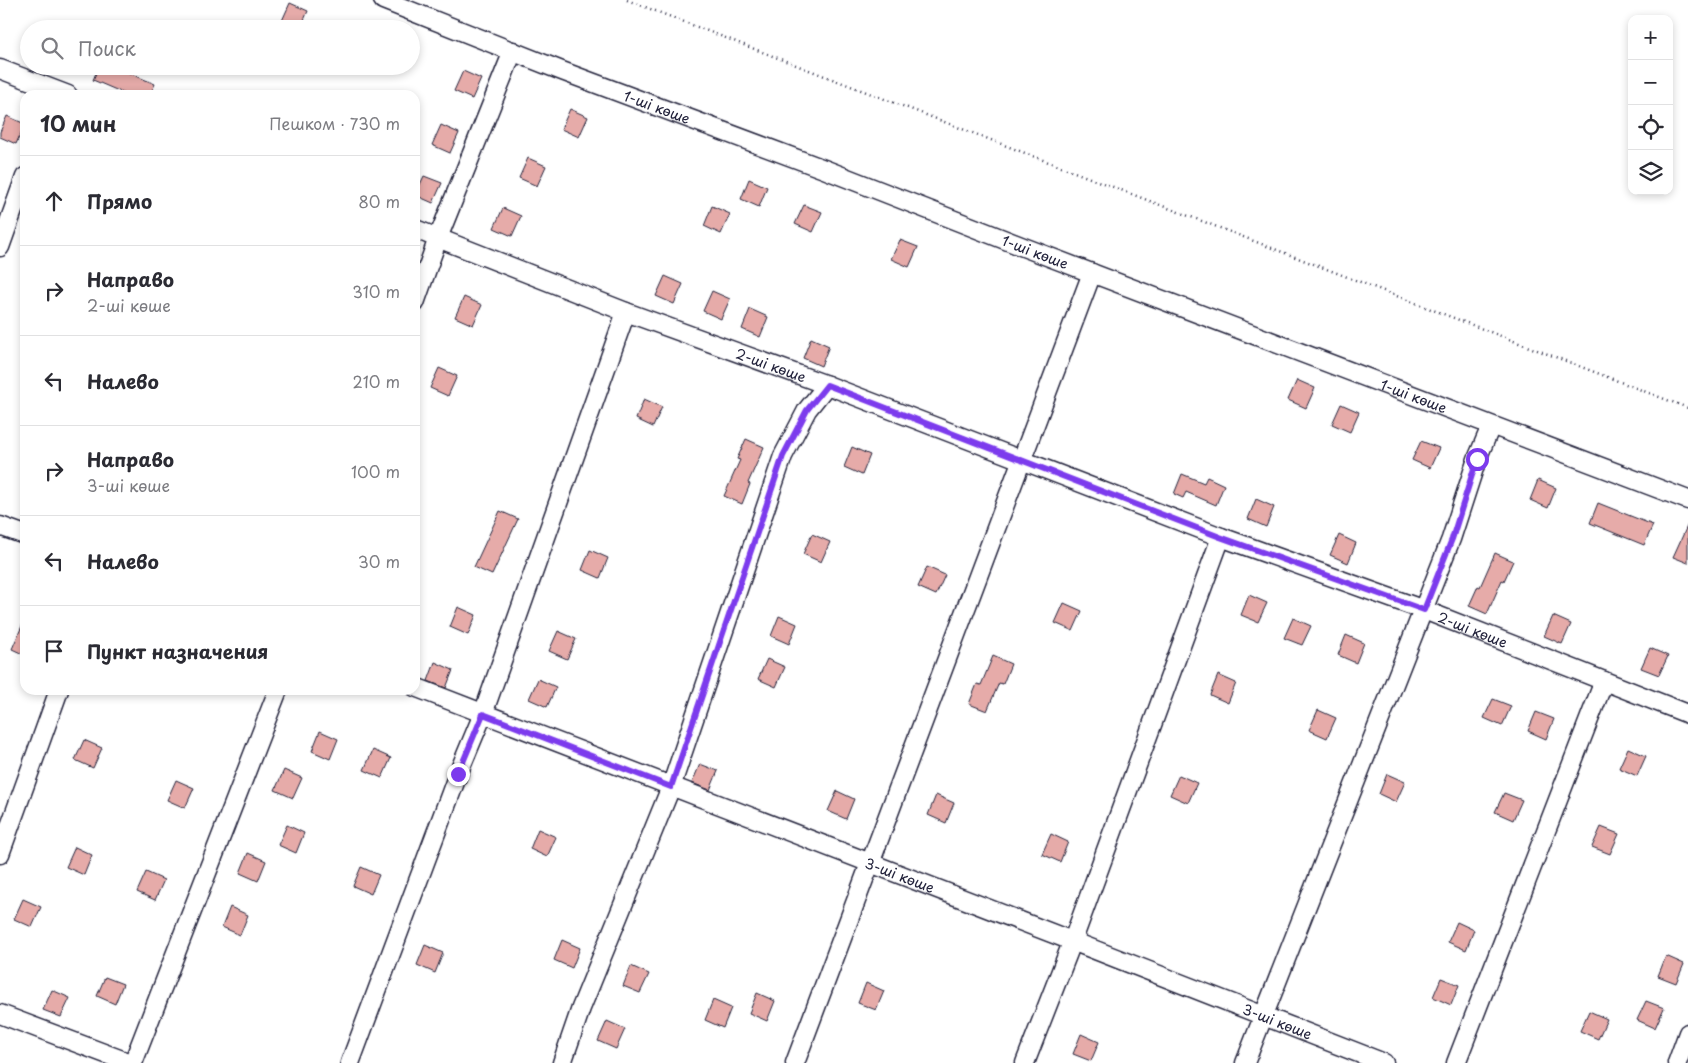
<!DOCTYPE html>
<html lang="ru">
<head>
<meta charset="utf-8">
<style>
  body { margin:0; font-family:"Playpen Sans",sans-serif; background:#f2f2f3; color:#2b2b33 }
  .controls { position:absolute; right:15px; top:15px; display:grid; overflow:hidden; border-radius:10px; box-shadow:0 2px 8px #0003 }
  .controls button { width:45px; height:45px; display:grid; place-items:center; padding:0; border:0; border-bottom:1px solid #e1e1e2; background:#fff; color:#2b2b33; font:25px sans-serif }
  .stop { position:absolute; width:15px; height:15px; margin:-11px; border:4px solid #7c3aed; border-radius:50%; background:#fff }
  .stop.end { background:#7c3aed; border-color:#fff; box-shadow:0 1px 5px #0008 }
  .list { margin:0; padding:0; list-style:none }
  h2 { display:flex; justify-content:space-between; align-items:center; height:65px; margin:0; padding:0 20px; font-size:21px }
  h2 small { font-size:16px; font-weight:400; color:#7c7c81 }
  .list li { display:grid; grid-template-columns:32px 1fr auto; gap:15px; align-items:center; box-sizing:border-box; height:90px; padding:0 20px; border-top:1px solid #e1e1e2 }
  .list b { display:block; font-size:19px; white-space:nowrap }
  .list p { margin:0; font-size:16px; white-space:nowrap; color:#7c7c81 }
  .list em { font-size:16px; font-style:normal; color:#7c7c81 }
  .icon { flex:none; width:28px; height:28px; fill:none; stroke:currentColor; stroke-width:2; stroke-linecap:round; stroke-linejoin:round }
  .map { position:relative; flex:none; width:1688px; height:1063px; overflow:hidden }
  .search { position:absolute; background:#fff; box-shadow:0 2px 8px #0003; left:20px; top:20px; width:400px; height:55px; display:flex; align-items:center; gap:12px; box-sizing:border-box; padding:0 18px; border-radius:28px; color:#7c7c81; font-size:19px }
  .panel { position:absolute; background:#fff; box-shadow:0 2px 8px #0003; left:20px; top:90px; width:400px; height:605px; border-radius:15px }
  .map>svg:first-child { display:block }
  .building { fill:#e6aba9; stroke:#22223b }
  .lines { fill:none; stroke-linecap:round; stroke-linejoin:round }
  .minor-casing { stroke:#22223b; stroke-width:21 }
  .path { stroke:#22223b; stroke-width:2.5; stroke-dasharray:1 4; stroke-linecap:butt }
  .minor { stroke:#fff; stroke-width:18 }
  .route { stroke:#7c3aed; stroke-width:6 }
  .labels { text-anchor:middle; dominant-baseline:central; stroke-width:5; stroke-linejoin:round; paint-order:stroke }
  .street-label { font-size:14px; fill:#22223b; stroke:#fff }
</style>
</head>
<body>
<div class="map">
<svg width="1688" height="1063" viewBox="0 0 1688 1063">
  <rect width="100%" height="100%" fill="#fff"/>
  <filter id="ink" filterUnits="userSpaceOnUse"><feTurbulence type="fractalNoise" baseFrequency=".02" numOctaves="2"/><feDisplacementMap in="SourceGraphic" scale="10" xChannelSelector="R" yChannelSelector="G"/><feConvolveMatrix kernelMatrix="1 2 1 2 8 2 1 2 1" color-interpolation-filters="sRGB"/></filter>
  <g filter="url(#ink)">
    <g class="building">
      <polygon points="290,3 308,11 300,29 294,29 281,23"/>
      <polygon points="99,66 121,66 120,69 155,84 150,95 128,95 93,80"/>
      <polygon points="463,71 481,79 472,99 454,91"/>
      <polygon points="570,109 588,117 579,137 561,129"/>
      <polygon points="7,116 25,124 16,144 0,137 0,132"/>
      <polygon points="441,125 459,133 450,153 432,145"/>
      <polygon points="528,158 546,166 537,186 519,178"/>
      <polygon points="424,176 442,183 433,203 415,195"/>
      <polygon points="749,179 767,187 759,207 741,199"/>
      <polygon points="804,205 822,212 813,232 795,224"/>
      <polygon points="712,206 730,214 721,234 704,226"/>
      <polygon points="503,208 521,216 512,236 494,228"/>
      <polygon points="900,240 918,247 909,267 891,259"/>
      <polygon points="665,276 683,284 674,304 656,296"/>
      <polygon points="712,291 730,299 721,319 703,311"/>
      <polygon points="464,297 482,305 473,325 455,317"/>
      <polygon points="750,309 768,317 760,337 742,329"/>
      <polygon points="811,338 829,346 821,366 803,358"/>
      <polygon points="439,368 457,376 448,396 430,388"/>
      <polygon points="1297,380 1315,388 1306,408 1288,400"/>
      <polygon points="644,399 662,407 653,427 636,419"/>
      <polygon points="1341,404 1359,412 1350,432 1332,424"/>
      <polygon points="746,439 764,447 748,483 750,484 742,504 724,496 740,460 737,459"/>
      <polygon points="1421,441 1439,448 1430,468 1412,460"/>
      <polygon points="852,447 870,455 862,475 844,467"/>
      <polygon points="1182,474 1204,483 1207,477 1224,485 1216,505 1186,492 1183,498 1174,494"/>
      <polygon points="1538,480 1556,488 1548,508 1530,500"/>
      <polygon points="1256,499 1274,507 1266,527 1248,519"/>
      <polygon points="1598,503 1653,525 1644,545 1590,523"/>
      <polygon points="500,511 518,519 492,575 474,567"/>
      <polygon points="1688,524 1688,563 1673,557"/>
      <polygon points="812,534 830,542 821,562 803,554"/>
      <polygon points="1339,535 1356,543 1348,563 1330,555"/>
      <polygon points="590,550 608,558 600,578 582,570"/>
      <polygon points="1495,553 1513,561 1504,581 1502,580 1487,614 1469,606 1478,586 1480,587"/>
      <polygon points="927,567 945,575 936,595 918,587"/>
      <polygon points="1249,595 1267,603 1258,622 1241,615"/>
      <polygon points="1064,603 1082,611 1073,631 1055,623"/>
      <polygon points="458,607 476,615 468,635 450,627"/>
      <polygon points="779,616 797,624 789,644 771,636"/>
      <polygon points="1553,616 1571,624 1562,644 1544,636"/>
      <polygon points="1293,618 1311,626 1302,645 1284,638"/>
      <polygon points="25,619 25,655 12,649"/>
      <polygon points="558,631 576,639 567,659 549,651"/>
      <polygon points="1346,635 1364,643 1356,663 1338,655"/>
      <polygon points="1650,648 1668,656 1659,675 1641,668"/>
      <polygon points="993,656 1011,664 1003,684 999,683 987,711 969,704 977,684 981,685"/>
      <polygon points="767,659 785,667 776,687 758,679"/>
      <polygon points="435,662 453,670 446,688 428,681"/>
      <polygon points="1218,675 1236,683 1228,703 1210,695"/>
      <polygon points="538,679 556,687 547,707 529,699"/>
      <polygon points="1493,699 1511,706 1502,726 1484,718"/>
      <polygon points="1318,710 1336,718 1327,738 1309,730"/>
      <polygon points="1536,712 1554,719 1546,739 1528,731"/>
      <polygon points="320,731 338,739 330,759 312,751"/>
      <polygon points="84,740 102,748 93,768 75,760"/>
      <polygon points="1628,748 1646,756 1637,776 1619,768"/>
      <polygon points="373,750 391,758 382,778 364,770"/>
      <polygon points="700,764 718,771 710,790 692,783"/>
      <polygon points="284,770 302,778 293,798 275,790"/>
      <polygon points="1387,774 1405,782 1396,802 1379,794"/>
      <polygon points="1179,775 1197,783 1188,803 1170,795"/>
      <polygon points="176,780 194,788 185,808 167,800"/>
      <polygon points="837,791 854,799 846,819 828,811"/>
      <polygon points="1504,793 1522,800 1513,820 1495,812"/>
      <polygon points="936,795 954,803 946,823 928,815"/>
      <polygon points="287,825 304,833 296,853 278,845"/>
      <polygon points="1601,827 1619,834 1610,854 1592,847"/>
      <polygon points="538,829 556,837 547,857 530,849"/>
      <polygon points="1051,834 1068,842 1060,862 1042,854"/>
      <polygon points="75,847 92,855 84,875 66,867"/>
      <polygon points="248,853 266,861 258,881 240,873"/>
      <polygon points="361,867 379,875 371,894 353,886"/>
      <polygon points="146,872 164,880 155,900 137,892"/>
      <polygon points="23,899 41,907 32,927 14,919"/>
      <polygon points="230,907 248,915 240,935 222,927"/>
      <polygon points="1457,922 1474,930 1466,950 1448,942"/>
      <polygon points="562,940 580,948 572,968 554,960"/>
      <polygon points="425,945 443,953 435,973 417,965"/>
      <polygon points="1666,956 1684,964 1676,983 1658,976"/>
      <polygon points="631,966 649,974 640,993 623,986"/>
      <polygon points="105,977 123,984 115,1004 97,996"/>
      <polygon points="1441,978 1459,985 1451,1005 1433,997"/>
      <polygon points="866,983 884,991 876,1010 858,1003"/>
      <polygon points="52,990 70,998 61,1017 43,1010"/>
      <polygon points="757,993 775,1001 767,1021 749,1013"/>
      <polygon points="713,1000 731,1008 723,1028 705,1020"/>
      <polygon points="1646,1001 1664,1008 1655,1028 1637,1020"/>
      <polygon points="1589,1011 1607,1019 1598,1039 1580,1031"/>
      <polygon points="607,1021 625,1029 616,1049 598,1041"/>
      <polygon points="1081,1034 1099,1042 1091,1061 1073,1054"/>
    </g>
    <g class="lines">
      <defs>
        <g id="minor">
          <path id="s1" d="M383 0 562 71 824 169 1026 248 1688 500"/>
          <polyline points="0,69 68,95"/>
          <path id="s2" d="M415 229 626 312 827 385 1221 537 1424 610 1688 714"/>
          <polyline points="0,247 25,177"/>
          <polyline points="415,303 438,238 513,51"/>
          <polyline points="0,526 25,535"/>
          <path id="s3" d="M415 687C737 814 1062 935 1384 1063"/>
          <polyline points="0,854 59,690"/>
          <polyline points="0,1014 130,1063"/>
          <polyline points="133,1063 278,690"/>
          <polyline points="350,1063 458,774 483,714 626,312"/>
          <polyline points="562,1063 581,1008 671,787 783,456 807,410 827,385"/>
          <path d="M795 1063C896 801 992 536 1092 273"/>
          <polyline points="1025,1063 1073,940 1221,537"/>
          <polyline points="1245,1063 1451,539 1477,459 1491,426"/>
          <polyline points="1456,1063 1604,681"/>
          <polyline points="1677,1063 1688,1033"/>
        </g>
      </defs>
      <use href="#minor" class="minor-casing"/>
      <polyline class="path" points="627,0 1688,408"/>
      <use href="#minor" class="minor"/>
    </g>
  </g>
  <g class="lines" filter="url(#ink)">
    <polyline class="route" points="458,774 483,714 671,787 783,456 807,410 827,385 1220,537 1424,610 1452,539 1477,459"/>
  </g>
  <g class="labels">
    <g class="street-label">
      <text stroke="none"><textPath href="#s1" startOffset="294">1-ші көше</textPath></text>
      <text stroke="none"><textPath href="#s1" startOffset="699">1-ші көше</textPath></text>
      <text stroke="none"><textPath href="#s2" startOffset="381">2-ші көше</textPath></text>
      <text stroke="none"><textPath href="#s1" startOffset="1104">1-ші көше</textPath></text>
      <text stroke="none"><textPath href="#s2" startOffset="1131">2-ші көше</textPath></text>
      <text stroke="none"><textPath href="#s3" startOffset="520">3-ші көше</textPath></text>
      <text stroke="none"><textPath href="#s3" startOffset="925">3-ші көше</textPath></text>
    </g>
  </g>
</svg>
<div class="controls">
<button>+</button>
<button>−</button>
<button><svg class="icon" aria-label="locate" viewBox="0 0 24 24"><circle cx="12" cy="12" r="6"/><path d="M12 2v4M12 18v4M2 12h4M18 12h4"/></svg></button>
<button><svg class="icon" aria-label="layers" viewBox="0 0 24 24"><path d="M12 4l9 5-9 5-9-5zM3 14l9 5 9-5"/></svg></button>
</div>
<div class="stop" style="left:1477px;top:459px"></div>
<div class="stop end" style="left:458px;top:774px"></div>
<div class="search"><svg class="icon" aria-label="search" viewBox="0 0 24 24"><circle cx="10" cy="10" r="6"/><path d="M15 15l6 6"/></svg>Поиск</div>
<section class="panel">
<h2>10 мин<small>Пешком · 730 m</small></h2>
<ul class="list">
<li><svg class="icon" aria-label="ahead" viewBox="0 0 24 24"><path d="M12 20V5M6 11l6-6 6 6"/></svg><div><b>Прямо</b></div><em>80 m</em></li>
<li><svg class="icon" aria-label="right" viewBox="0 0 24 24"><path d="M7 20v-9h11M14 6l5 5-5 5"/></svg><div><b>Направо</b><p>2-ші көше</p></div><em>310 m</em></li>
<li><svg class="icon" aria-label="left" viewBox="0 0 24 24"><path d="M17 20v-9H6M10 6l-5 5 5 5"/></svg><div><b>Налево</b></div><em>210 m</em></li>
<li><svg class="icon" aria-label="right" viewBox="0 0 24 24"><path d="M7 20v-9h11M14 6l5 5-5 5"/></svg><div><b>Направо</b><p>3-ші көше</p></div><em>100 m</em></li>
<li><svg class="icon" aria-label="left" viewBox="0 0 24 24"><path d="M17 20v-9H6M10 6l-5 5 5 5"/></svg><div><b>Налево</b></div><em>30 m</em></li>
<li><svg class="icon" aria-label="arrive" viewBox="0 0 24 24"><path d="M6 21V4h12l-3 4 3 4H6"/></svg><div><b>Пункт назначения</b></div></li>
</ul>
</section>
</div>
</body>
</html>
